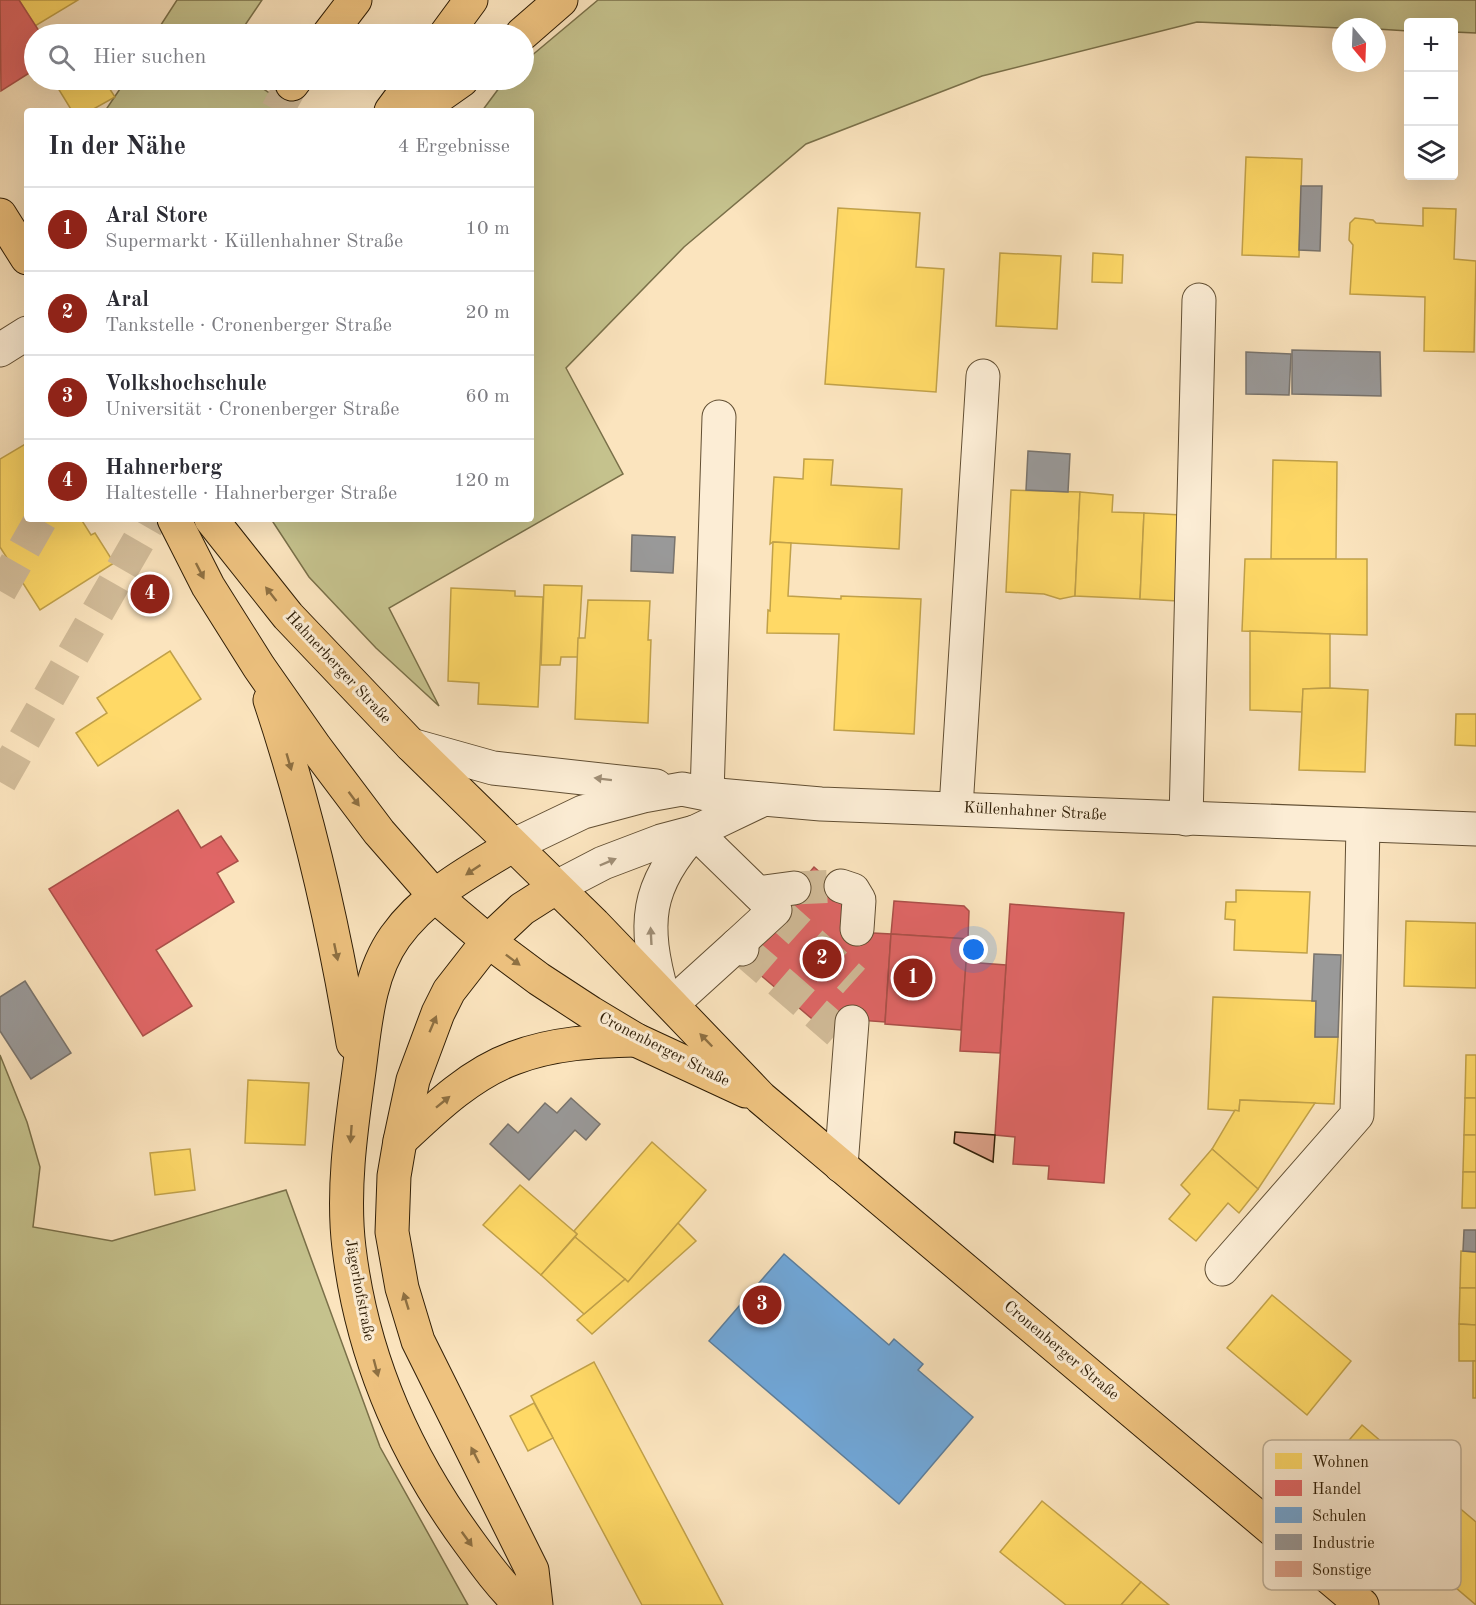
<!DOCTYPE html>
<html lang="de">
<head>
<meta charset="utf-8">
<style>
  body { margin:0; font-family:"Old Standard TT",serif; background:#f7f7f7; color:#2b2b33 }
  .controls { position:absolute; right:18px; top:18px; display:grid; overflow:hidden; border-radius:6px; box-shadow:0 6px 24px #0002 }
  .controls button { width:54px; height:54px; display:grid; place-items:center; padding:0; border:0; border-bottom:2px solid #e1e1e2; background:#fff; color:#2b2b33; font:30px sans-serif }
  .compass { position:absolute; left:1332px; top:18px; width:54px; height:54px; border-radius:50%; background:#fff; box-shadow:0 6px 24px #0002; rotate:161deg }
  .you { position:absolute; left:974px; top:950px; width:21px; height:21px; margin:-15px; border:4px solid #fff; border-radius:50%; background:#1a73e8; box-shadow:0 0 0 9px #1a73e833 }
  .badge { display:grid; place-items:center; width:39px; height:39px; border-radius:50%; background:#8f2418; color:#fff; font-size:20px; font-weight:700 }
  .pin { position:absolute; translate:-50% -50%; border:3px solid #fff; box-shadow:0 2px 6px #0006 }
  .list { margin:0; padding:0; list-style:none }
  h2 { display:flex; justify-content:space-between; align-items:center; height:78px; margin:0; padding:0 24px; font-size:26px }
  h2 small { font-size:20px; font-weight:400; color:#7c7c81 }
  .list li { display:grid; grid-template-columns:39px 1fr auto; gap:18px; align-items:center; box-sizing:border-box; height:84px; padding:0 24px; border-top:2px solid #e1e1e2 }
  .list b { display:block; font-size:22px; white-space:nowrap }
  .list p { margin:0; font-size:20px; white-space:nowrap; color:#7c7c81 }
  .list em { font-size:20px; font-style:normal; color:#7c7c81 }
  .icon { flex:none; width:33px; height:33px; fill:none; stroke:currentColor; stroke-width:2; stroke-linecap:round; stroke-linejoin:round }
  .map { position:relative; flex:none; width:1476px; height:1605px; overflow:hidden }
  .search { position:absolute; background:#fff; box-shadow:0 6px 24px #0002; left:24px; top:24px; width:510px; height:66px; display:flex; align-items:center; gap:15px; box-sizing:border-box; padding:0 21px; border-radius:33px; color:#7c7c81; font-size:22px }
  .panel { position:absolute; background:#fff; box-shadow:0 6px 24px #0002; left:24px; top:108px; width:510px; height:414px; border-radius:6px }
  .map>svg:first-child { display:block }
  .green { fill:#c5c28d; stroke:#7a7049; stroke-width:1.5 }
  .homes { fill:#ffd966; stroke:#c1a149; stroke-width:1.5 }
  .shops { fill:#e06666; stroke:#ab5049; stroke-width:1.5 }
  .schools { fill:#6fa8dc; stroke:#5c7e9c; stroke-width:1.5 }
  .industry { fill:#999; stroke:#79746d; stroke-width:1.5 }
  .building { fill:#dca088; stroke:#2f1d05; stroke-width:1.5 }
  .lines { fill:none; stroke-linecap:round; stroke-linejoin:round }
  .minor-tunnel { stroke:#d2bc99; stroke-width:33; stroke-dasharray:33 16; stroke-linecap:butt }
  .highway-tunnel { stroke:#d2bc99; stroke-width:33; stroke-dasharray:33 16; stroke-linecap:butt }
  .minor-casing { stroke:#624f33; stroke-width:35 }
  .major-casing { stroke:#2f1d05; stroke-width:35 }
  .highway-casing { stroke:#2f1d05; stroke-width:35 }
  .minor { stroke:#fcedd5; stroke-width:33 }
  .major { stroke:#eec27f; stroke-width:33 }
  .highway { stroke:#eec27f; stroke-width:33 }
  .oneway { fill:#8e7042 }
  .oneway2 { fill:#a08f77 }
  .labels { text-anchor:middle; dominant-baseline:central; stroke-width:6; stroke-linejoin:round; paint-order:stroke }
  .street-label { font-size:16px; fill:#2f1d05; stroke:#fcedd5 }
  .key { fill:#fcedd5; stroke:#beaf97; stroke-width:1.5 }
  .key-label { font-size:16px; fill:#2f1d05 }
</style>
</head>
<body>
<div class="map">
<svg width="1476" height="1605" viewBox="0 0 1476 1605">
  <rect width="100%" height="100%" fill="#fbe4be"/>
  <filter id="stains"><feTurbulence type="fractalNoise" baseFrequency=".00333" numOctaves="4"/><feColorMatrix values="0 0 0 0 .2 0 0 0 0 .09 0 0 0 0 .02 0 0 0 .5 -.17"/></filter>
  <radialGradient id="worn" r=".72"><stop offset=".6" stop-color="#630" stop-opacity="0"/><stop offset="1" stop-color="#630" stop-opacity=".3"/></radialGradient>
  <g class="green">
    <polygon points="177,0 262,0 239,34 155,34"/>
    <polygon points="598,0 1476,0 1476,33 1454,32 1454,22 1408,22 1408,31 1377,29 1377,27 1341,28 1197,22 982,76 806,144 684,247 566,368 623,474 389,608 439,706 376,648 309,577 271,519 531,519 531,111 482,111 505,80 524,80 524,62"/>
    <polygon points="126,80 250,80 296,111 105,111"/>
    <polygon points="0,1055 27,1122 40,1167 33,1227 112,1241 286,1190 380,1447 468,1605 0,1605"/>
  </g>
  <g class="homes">
    <polygon points="19,0 78,0 35,26"/>
    <polygon points="53,80 104,80 115,97 90,111 72,111"/>
    <polygon points="1246,157 1302,159 1299,257 1242,255"/>
    <polygon points="838,208 920,213 916,267 944,269 936,392 825,384"/>
    <polygon points="1423,208 1456,209 1454,259 1476,261 1474,352 1424,351 1425,297 1350,294 1353,245 1349,240 1350,223 1355,218 1373,220 1376,223 1423,226"/>
    <polygon points="1000,253 1061,256 1057,329 996,326"/>
    <polygon points="1093,253 1123,255 1122,283 1092,282"/>
    <polygon points="27,443 27,519 81,519 91,535 95,533 114,563 40,610 0,547 0,459"/>
    <polygon points="804,459 833,460 831,485 902,489 899,549 773,542 770,544 774,477 803,479"/>
    <polygon points="1273,460 1337,462 1336,559 1271,559"/>
    <polygon points="1011,490 1080,492 1075,596 1060,599 1044,594 1006,592"/>
    <polygon points="1080,492 1113,495 1112,512 1144,513 1140,599 1075,596"/>
    <polygon points="1144,513 1200,516 1197,602 1140,599"/>
    <polygon points="773,542 791,543 788,596 841,599 841,596 921,599 914,734 834,730 839,634 767,633 768,610 770,611"/>
    <polygon points="1245,559 1367,559 1367,635 1242,631"/>
    <polygon points="544,585 582,586 578,657 561,657 560,665 541,665"/>
    <polygon points="451,588 515,591 515,596 543,597 538,707 478,704 479,683 448,681"/>
    <polygon points="588,600 650,601 648,640 651,640 648,723 575,719 578,638 585,638"/>
    <polygon points="1250,631 1330,634 1330,688 1303,689 1302,712 1250,710"/>
    <polygon points="170,651 201,699 98,766 76,733 107,713 97,698"/>
    <polygon points="1330,688 1368,690 1365,772 1299,770 1303,689"/>
    <polygon points="1456,714 1476,714 1476,746 1455,745"/>
    <polygon points="1236,890 1310,892 1307,953 1234,950 1235,920 1225,919 1226,902 1236,902"/>
    <polygon points="1406,921 1476,923 1476,988 1404,986"/>
    <polygon points="1213,997 1316,1001 1315,1037 1338,1037 1334,1104 1240,1100 1239,1111 1208,1109"/>
    <polygon points="1466,1055 1476,1055 1476,1098 1465,1098"/>
    <polygon points="248,1080 309,1083 305,1145 245,1143"/>
    <polygon points="1465,1098 1476,1098 1476,1135 1464,1135"/>
    <polygon points="1240,1100 1315,1103 1258,1189 1212,1149 1235,1110 1239,1111"/>
    <polygon points="1464,1135 1476,1135 1476,1172 1463,1172"/>
    <polygon points="652,1142 706,1190 628,1282 575,1237 577,1234 574,1231"/>
    <polygon points="190,1149 195,1190 155,1195 150,1153"/>
    <polygon points="1212,1149 1258,1189 1239,1213 1228,1203 1196,1241 1169,1219 1190,1194 1181,1185"/>
    <polygon points="1463,1172 1476,1172 1476,1208 1462,1208"/>
    <polygon points="520,1185 577,1234 541,1275 483,1225"/>
    <polygon points="678,1223 696,1241 592,1334 577,1320 625,1279 628,1282"/>
    <polygon points="575,1237 625,1279 584,1314 541,1275"/>
    <polygon points="1461,1251 1476,1252 1476,1288 1460,1288"/>
    <polygon points="1460,1288 1476,1288 1476,1325 1459,1324"/>
    <polygon points="1272,1295 1351,1361 1307,1415 1227,1348"/>
    <polygon points="1459,1324 1476,1325 1476,1361 1459,1361"/>
    <rect x="1473" y="1361" width="3" height="37"/>
    <polygon points="594,1362 723,1605 642,1605 553,1438 531,1396"/>
    <polygon points="534,1403 553,1438 528,1451 510,1416"/>
    <polygon points="1362,1425 1444,1495 1403,1543 1321,1473"/>
    <polygon points="1444,1495 1476,1522 1476,1605 1403,1543"/>
    <polygon points="1042,1501 1141,1582 1121,1605 1066,1605 1000,1552"/>
    <polygon points="1141,1582 1169,1605 1121,1605"/>
  </g>
  <g class="shops">
    <polygon points="0,0 19,0 41,34 34,34 34,70 1,91"/>
    <polygon points="178,810 201,848 221,836 238,861 217,873 234,902 156,950 192,1006 143,1036 49,889"/>
    <polygon points="814,867 856,904 854,932 891,934 885,1022 845,1019 831,1035 738,956"/>
    <polygon points="894,901 964,906 969,911 968,939 891,934"/>
    <polygon points="1010,904 1124,913 1104,1183 1048,1179 1049,1166 1013,1164 1015,1137 995,1135"/>
    <polygon points="891,934 968,939 961,1030 885,1024"/>
    <polygon points="966,962 1006,965 1000,1053 960,1051"/>
  </g>
  <polygon class="schools" points="784,1254 889,1345 894,1339 923,1364 918,1370 973,1417 899,1504 709,1341"/>
  <g class="industry">
    <polygon points="1301,186 1322,186 1320,251 1299,250"/>
    <polygon points="1292,350 1380,352 1381,396 1292,394"/>
    <polygon points="1246,352 1291,354 1289,395 1246,394"/>
    <polygon points="1028,451 1070,454 1068,492 1026,490"/>
    <polygon points="632,535 675,537 673,573 631,571"/>
    <polygon points="1314,954 1341,955 1338,1037 1315,1037 1316,1001 1312,1001"/>
    <polygon points="25,981 71,1053 31,1079 0,1031 0,997"/>
    <polygon points="571,1098 600,1124 586,1140 575,1130 529,1180 490,1144 508,1124 518,1133 545,1103 557,1113"/>
    <polygon points="1464,1230 1476,1230 1476,1252 1463,1251"/>
  </g>
  <polygon class="building" points="955,1132 995,1135 993,1162 954,1143"/>
  <g class="lines">
    <g class="minor-tunnel">
      <polyline points="794,888 841,886"/>
      <polyline points="775,910 854,981"/>
      <polyline points="742,949 838,1032"/>
    </g>
    <g class="highway-tunnel">
      <polyline points="277,111 292,84"/>
      <polyline points="0,591 41,519"/>
      <polyline points="0,782 151,519"/>
    </g>
    <defs>
      <g id="minor">
        <polyline points="0,350 27,333"/>
        <polyline points="411,745 493,768 656,786"/>
        <polyline points="707,794 719,417"/>
        <polyline points="956,808 983,376"/>
        <polyline points="1186,819 1199,300"/>
        <polyline points="695,832 775,910 737,945"/>
        <polyline points="512,846 583,812 643,796 682,789 707,794 821,804 1476,829"/>
        <polyline points="841,886 853,890 859,900 857,929"/>
        <polyline points="555,888 603,863 661,841 695,832 762,800"/>
        <polyline points="758,893 794,888"/>
        <path d="M662 993C643 925 645 886 695 832"/>
        <polyline points="672,1004 737,945 742,949"/>
        <polyline points="841,1166 852,1022"/>
        <polyline points="1222,1269 1357,1115 1363,825"/>
      </g>
      <g id="major">
        <polyline points="0,215 27,258"/>
        <polyline points="174,519 208,586 259,667 315,747 379,832 435,896 488,941 539,979 591,1013 636,1040 746,1091"/>
        <polyline points="211,519 288,616 411,745 594,924 761,1098 1362,1605"/>
        <path d="M270 700C307 811 334 927 353 1043"/>
        <path d="M512 846C470 871 424 896 395 937 368 975 365 1026 359 1071 351 1129 342 1190 349 1248 362 1356 405 1455 469 1542 485 1564 501 1586 521 1605"/>
        <path d="M400 1141C434 1109 470 1074 514 1058 553 1043 595 1041 636 1040"/>
        <polyline points="536,1605 532,1570 418,1341 402,1288 392,1232 394,1176 400,1141 413,1080 438,1013 449,991 488,941 522,909 555,888"/>
      </g>
      <g id="highway">
        <polyline points="329,34 355,0"/>
        <polyline points="446,34 471,0"/>
        <polyline points="522,34 561,0"/>
        <polyline points="292,84 295,80"/>
        <polyline points="391,111 414,80"/>
        <polyline points="418,111 462,80"/>
      </g>
    </defs>
    <use href="#minor" class="minor-casing"/>
    <use href="#major" class="major-casing"/>
    <use href="#highway" class="highway-casing"/>
    <use href="#minor" class="minor"/>
    <use href="#major" class="major"/>
    <use href="#highway" class="highway"/>
  </g>
  <defs><path id="oneway-solid" d="M-6-.8H1V-3.2L6.5 0L1 3.2V.8H-6Z" transform="scale(1.5)"/></defs>
  <g class="oneway">
    <use href="#oneway-solid" transform="translate(200 571) rotate(63)"/>
    <use href="#oneway-solid" transform="translate(271 594) rotate(-128)"/>
    <use href="#oneway-solid" transform="translate(289 762) rotate(74)"/>
    <use href="#oneway-solid" transform="translate(354 799) rotate(53)"/>
    <use href="#oneway-solid" transform="translate(473 870) rotate(146)"/>
    <use href="#oneway-solid" transform="translate(336 952) rotate(78)"/>
    <use href="#oneway-solid" transform="translate(513 960) rotate(37)"/>
    <use href="#oneway-solid" transform="translate(433 1024) rotate(-67)"/>
    <use href="#oneway-solid" transform="translate(706 1040) rotate(-134)"/>
    <use href="#oneway-solid" transform="translate(443 1102) rotate(-39)"/>
    <use href="#oneway-solid" transform="translate(351 1134) rotate(94)"/>
    <use href="#oneway-solid" transform="translate(406 1301) rotate(-107)"/>
    <use href="#oneway-solid" transform="translate(376 1368) rotate(75)"/>
    <use href="#oneway-solid" transform="translate(475 1455) rotate(-117)"/>
    <use href="#oneway-solid" transform="translate(467 1539) rotate(54)"/>
  </g>
  <g class="oneway2">
    <use href="#oneway-solid" transform="translate(603 779) rotate(-173)"/>
    <use href="#oneway-solid" transform="translate(608 862) rotate(-23)"/>
    <use href="#oneway-solid" transform="translate(651 936) rotate(-93)"/>
  </g>
  <g class="labels">
    <g class="street-label">
      <text transform="translate(338 668) rotate(47)">Hahnerberger Straße</text>
      <text transform="translate(1035 812) rotate(3)">Küllenhahner Straße</text>
      <text transform="translate(664 1050) rotate(27)">Cronenberger Straße</text>
      <text transform="translate(359 1290) rotate(79)">Jägerhofstraße</text>
      <text transform="translate(1061 1351) rotate(40)">Cronenberger Straße</text>
    </g>
  </g>
  <rect x="1263" y="1440" width="198" height="150" rx="9" class="key"/>
  <rect x="1275" y="1453" width="27" height="16" fill="#ffd966"/>
  <rect x="1275" y="1480" width="27" height="16" fill="#e06666"/>
  <rect x="1275" y="1507" width="27" height="16" fill="#6fa8dc"/>
  <rect x="1275" y="1534" width="27" height="16" fill="#999"/>
  <rect x="1275" y="1561" width="27" height="16" fill="#dca088"/>
  <g class="key-label">
    <text x="1312" y="1467">Wohnen</text>
    <text x="1312" y="1494">Handel</text>
    <text x="1312" y="1521">Schulen</text>
    <text x="1312" y="1548">Industrie</text>
    <text x="1312" y="1575">Sonstige</text>
  </g>
  <rect width="100%" height="100%" filter="url(#stains)"/>
  <rect width="100%" height="100%" fill="url(#worn)"/>
</svg>
<div class="controls">
<button>+</button>
<button>−</button>
<button><svg class="icon" aria-label="layers" viewBox="0 0 24 24"><path d="M12 4l9 5-9 5-9-5zM3 14l9 5 9-5"/></svg></button>
</div>
<svg class="compass" viewBox="-18 -18 36 36"><path d="M0-13l5 13h-10z" fill="#e53935"/><path d="M0 13l5-13h-10z" fill="#7c7c81"/></svg>
<div class="you"></div>
<div class="pin badge" style="left:913px;top:978px">1</div>
<div class="pin badge" style="left:822px;top:959px">2</div>
<div class="pin badge" style="left:762px;top:1305px">3</div>
<div class="pin badge" style="left:150px;top:594px">4</div>
<div class="search"><svg class="icon" aria-label="search" viewBox="0 0 24 24"><circle cx="10" cy="10" r="6"/><path d="M15 15l6 6"/></svg>Hier suchen</div>
<section class="panel">
<h2>In der Nähe<small>4 Ergebnisse</small></h2>
<ul class="list">
<li><span class="badge">1</span><div><b>Aral Store</b><p>Supermarkt · Küllenhahner Straße</p></div><em>10 m</em></li>
<li><span class="badge">2</span><div><b>Aral</b><p>Tankstelle · Cronenberger Straße</p></div><em>20 m</em></li>
<li><span class="badge">3</span><div><b>Volkshochschule</b><p>Universität · Cronenberger Straße</p></div><em>60 m</em></li>
<li><span class="badge">4</span><div><b>Hahnerberg</b><p>Haltestelle · Hahnerberger Straße</p></div><em>120 m</em></li>
</ul>
</section>
</div>
</body>
</html>
